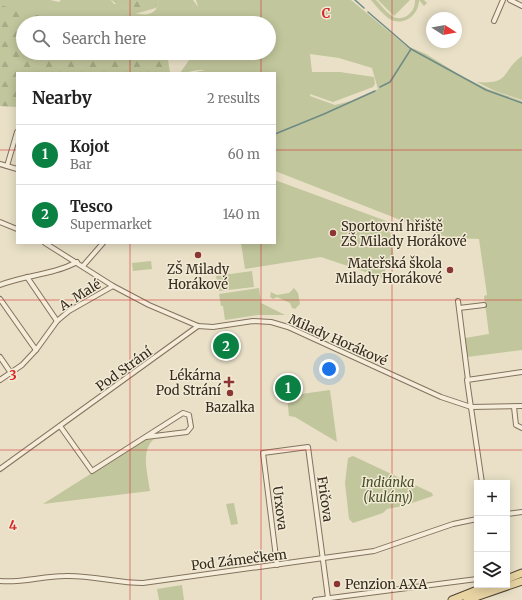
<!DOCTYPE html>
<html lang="en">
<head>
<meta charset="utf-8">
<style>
  body { margin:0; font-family:Merriweather,serif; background:#f2f2f2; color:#222 }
  .controls { position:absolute; right:12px; bottom:12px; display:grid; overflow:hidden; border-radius:0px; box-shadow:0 2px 10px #0003 }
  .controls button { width:36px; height:36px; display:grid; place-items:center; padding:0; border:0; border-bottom:1px solid #e0e0e0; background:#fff; color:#222; font:20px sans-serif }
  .compass { position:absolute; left:426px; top:12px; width:36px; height:36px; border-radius:50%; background:#fff; box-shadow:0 2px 10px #0003; rotate:101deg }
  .you { position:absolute; left:329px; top:369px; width:14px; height:14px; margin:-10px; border:3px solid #fff; border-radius:50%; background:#1a73e8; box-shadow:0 0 0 6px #1a73e833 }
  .badge { display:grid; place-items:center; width:26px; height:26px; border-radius:50%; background:#0b8043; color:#fff; font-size:13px; font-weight:700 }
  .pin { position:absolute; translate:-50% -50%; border:2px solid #fff; box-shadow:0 1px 4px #0006 }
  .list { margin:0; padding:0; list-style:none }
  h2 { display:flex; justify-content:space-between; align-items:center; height:52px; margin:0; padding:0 16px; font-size:17px }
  h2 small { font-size:13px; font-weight:400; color:#767676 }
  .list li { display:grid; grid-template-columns:26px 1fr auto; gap:12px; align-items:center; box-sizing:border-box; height:60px; padding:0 16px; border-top:1px solid #e0e0e0 }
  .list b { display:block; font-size:15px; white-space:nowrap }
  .list p { margin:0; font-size:13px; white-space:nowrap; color:#767676 }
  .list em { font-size:13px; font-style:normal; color:#767676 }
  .icon { flex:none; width:22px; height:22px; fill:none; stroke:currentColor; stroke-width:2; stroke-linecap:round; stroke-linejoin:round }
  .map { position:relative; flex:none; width:522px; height:600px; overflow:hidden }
  .search { position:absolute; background:#fff; box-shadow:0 2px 10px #0003; left:16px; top:16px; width:260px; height:44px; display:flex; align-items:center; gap:10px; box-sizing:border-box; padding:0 14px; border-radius:22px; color:#767676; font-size:15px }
  .panel { position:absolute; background:#fff; box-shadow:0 2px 10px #0003; left:16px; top:72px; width:260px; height:172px; border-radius:0px }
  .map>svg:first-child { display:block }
  .green { fill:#c1c69c; fill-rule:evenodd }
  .forest { fill:url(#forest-firs) }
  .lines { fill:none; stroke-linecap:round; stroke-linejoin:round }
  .stream { stroke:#6f8b85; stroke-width:1.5 }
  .street-casing { stroke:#83725e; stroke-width:6 }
  .primary-casing { stroke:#514132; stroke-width:9 }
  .street { stroke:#f5edd9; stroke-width:4 }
  .primary { stroke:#e8d4a3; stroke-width:7 }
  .grid { fill:none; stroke:#d62828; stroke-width:1; stroke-opacity:0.55 }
  .poi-dot { fill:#8b3635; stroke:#f2ead5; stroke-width:1.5 }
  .labels { text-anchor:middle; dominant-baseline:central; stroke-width:3; stroke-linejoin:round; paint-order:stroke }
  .poi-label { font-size:13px; fill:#352b20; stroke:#f2ead5; text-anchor:start }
  .street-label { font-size:13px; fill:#352b20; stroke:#f2ead5 }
  .park-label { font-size:13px; font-style:italic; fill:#454f29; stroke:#f2ead5 }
  .grid-label { font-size:13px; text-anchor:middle; font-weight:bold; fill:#d62828; stroke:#f2ead5; stroke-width:3; stroke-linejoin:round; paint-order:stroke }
</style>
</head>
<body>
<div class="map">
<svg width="522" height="600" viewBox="0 0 522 600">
  <defs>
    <pattern id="forest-firs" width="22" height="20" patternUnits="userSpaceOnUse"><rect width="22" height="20" fill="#c1c69c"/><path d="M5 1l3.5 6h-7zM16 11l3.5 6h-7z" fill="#a6aa86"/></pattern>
  </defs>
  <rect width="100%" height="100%" fill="#e9e0c7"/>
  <g class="green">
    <path d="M0 0H50L59 2 61 0H111L114 4 118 3C125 11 148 21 156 9 157 7 158 3 159 0H193L198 7 196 0H351L405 45 426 54 463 77 488 89 522 101V350L467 357 465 338 489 334 484 296 487 295 479 239 453 238 439 235 275 171V73H191L205 70C196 69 189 73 180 73L194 53H269V23H220L217 16 212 23H55L56 20 50 18 6 8 0 5ZM310 54 339 58 372 68 378 89 351 101 335 105 310 96V94L333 102 373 87 375 84 374 77 340 72H312Z"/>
    <path d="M371 0H376C381 5 386 12 392 16 403 23 416 12 415 0H424L427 3 424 6 419 0C419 15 403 28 388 18 382 13 376 6 371 0Z"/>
    <polygon points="378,0 410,0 394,16"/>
    <path d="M522 56V100L495 91 477 82C511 85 501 71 522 56Z"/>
    <polygon points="275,180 389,222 395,266 385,268 386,279 321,257 245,269 241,243 275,243"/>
    <polygon points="151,261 152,269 133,271 132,263"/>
    <polygon points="252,271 254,287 219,291 216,276"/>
    <polygon points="259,288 261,303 285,315 258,315 225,320 223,306 221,306 219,294"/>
    <polygon points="294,288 298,293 300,304 295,309 292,308 290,303 277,297 273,299 270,297 271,292 277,295 289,293"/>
    <polygon points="330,390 337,442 295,417 289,416 287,396"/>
    <path d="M154 439C140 451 148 474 150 491L43 504 144 440Z"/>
    <polygon points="353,456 432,493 433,496 403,506 387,509 383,513 353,523 349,519 345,483 348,458"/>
    <polygon points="234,503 238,524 231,525 226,504"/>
    <polygon points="182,585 184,600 159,600 157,589"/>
  </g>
  <g class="forest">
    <polygon points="111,0 159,0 156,8 134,14"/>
    <polygon points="0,5 56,20 55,23 23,23 23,53 167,53 170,73 17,73 17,107 0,106"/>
  </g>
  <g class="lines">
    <g class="stream">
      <polyline points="355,0 364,8"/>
      <polyline points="368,12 411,49 486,90 522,103"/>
      <polyline points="380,87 390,82 411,49"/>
      <polyline points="275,134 324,114 375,91"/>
    </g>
    <defs>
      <g id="street">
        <polyline points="510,0 522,6"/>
        <polyline points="494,21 503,0"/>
        <polyline points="0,164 17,169"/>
        <polyline points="7,166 17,132"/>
        <polyline points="0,222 17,229"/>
        <polyline points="45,243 113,286 149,305 198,326 213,327 253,321 271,322 288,327 441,397 471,407 522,406"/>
        <polyline points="83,266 103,243"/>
        <polyline points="27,277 57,321"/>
        <path d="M0 285C25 275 53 275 77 262"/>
        <polyline points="0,299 36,350"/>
        <polyline points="458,301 468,380"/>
        <polyline points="459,308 484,305"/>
        <polyline points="0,357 11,373"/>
        <polyline points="0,380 22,365 36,350 57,321 69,311 113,286"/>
        <polyline points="514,407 516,425 522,428"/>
        <polyline points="60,426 92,471 183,413 189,415 191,427 187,432 146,437"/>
        <polyline points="0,469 198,326"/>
        <polyline points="482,483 467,380 522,372"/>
        <polyline points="507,514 522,512"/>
        <polyline points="277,565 263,453 308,447 328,598"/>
        <path d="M0 581C22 583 43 576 65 576 91 575 117 583 143 583L374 551 453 524 477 519"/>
        <polyline points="315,600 477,579"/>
      </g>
      <g id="primary">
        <polyline points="507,579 522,573"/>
        <polyline points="452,600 490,585"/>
        <polyline points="467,600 522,581"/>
      </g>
    </defs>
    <use href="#street" class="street-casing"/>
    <use href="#primary" class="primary-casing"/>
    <use href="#street" class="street"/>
    <use href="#primary" class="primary"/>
  </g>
  <path class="grid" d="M130 0V23M261 0V23M392 0V600M130 53V73M261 53V73M0 150H17M275 150H522M130 243V600M261 243V600M0 300H522M0 450H522"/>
  <g class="poi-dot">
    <circle cx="333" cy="233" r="4"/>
    <circle cx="198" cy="255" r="4"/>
    <circle cx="450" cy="270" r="4"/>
    <path d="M227 376h4v4h4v4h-4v4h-4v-4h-4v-4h4z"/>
    <circle cx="230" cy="393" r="4"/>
    <circle cx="337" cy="584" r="4"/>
  </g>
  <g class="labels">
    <g class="poi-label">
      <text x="341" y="226">Sportovní hřiště<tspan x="341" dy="15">ZŠ Milady Horákové</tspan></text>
      <text x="442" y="263" text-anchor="end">Mateřská škola<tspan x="442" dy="15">Milady Horákové</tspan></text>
      <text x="198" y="269" text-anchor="middle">ZŠ Milady<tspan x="198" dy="15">Horákové</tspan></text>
      <text x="221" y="375" text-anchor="end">Lékárna<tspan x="221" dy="15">Pod Strání</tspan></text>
      <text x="230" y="407" text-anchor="middle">Bazalka</text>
      <text x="345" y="584">Penzion AXA</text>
    </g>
    <g class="street-label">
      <text transform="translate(80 295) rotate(-32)">A. Malé</text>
      <text transform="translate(338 340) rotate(24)">Milady Horákové</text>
      <text transform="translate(124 369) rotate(-36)">Pod Strání</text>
      <text transform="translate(325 499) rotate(82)">Fričova</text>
      <text transform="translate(280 508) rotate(83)">Urxova</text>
      <text transform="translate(239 560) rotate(-7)">Pod Zámečkem</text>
    </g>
    <g class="park-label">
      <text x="388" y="482">Indiánka<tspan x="388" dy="15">(kulány)</tspan></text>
    </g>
  </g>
  <g class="grid-label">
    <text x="326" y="18">C</text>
    <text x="13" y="380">3</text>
    <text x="13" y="530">4</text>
  </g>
</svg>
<div class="controls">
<button>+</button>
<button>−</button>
<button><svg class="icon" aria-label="layers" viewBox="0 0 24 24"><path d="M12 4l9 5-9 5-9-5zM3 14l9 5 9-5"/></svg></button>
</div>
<svg class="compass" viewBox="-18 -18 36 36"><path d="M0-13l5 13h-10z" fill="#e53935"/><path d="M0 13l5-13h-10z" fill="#767676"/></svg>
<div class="you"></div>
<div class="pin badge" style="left:288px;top:388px">1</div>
<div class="pin badge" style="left:226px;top:346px">2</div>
<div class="search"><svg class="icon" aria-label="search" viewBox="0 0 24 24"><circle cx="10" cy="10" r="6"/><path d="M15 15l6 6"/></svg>Search here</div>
<section class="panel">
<h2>Nearby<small>2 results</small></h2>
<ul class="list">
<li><span class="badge">1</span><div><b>Kojot</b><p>Bar</p></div><em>60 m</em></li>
<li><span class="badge">2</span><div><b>Tesco</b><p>Supermarket</p></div><em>140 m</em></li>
</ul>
</section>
</div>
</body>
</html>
